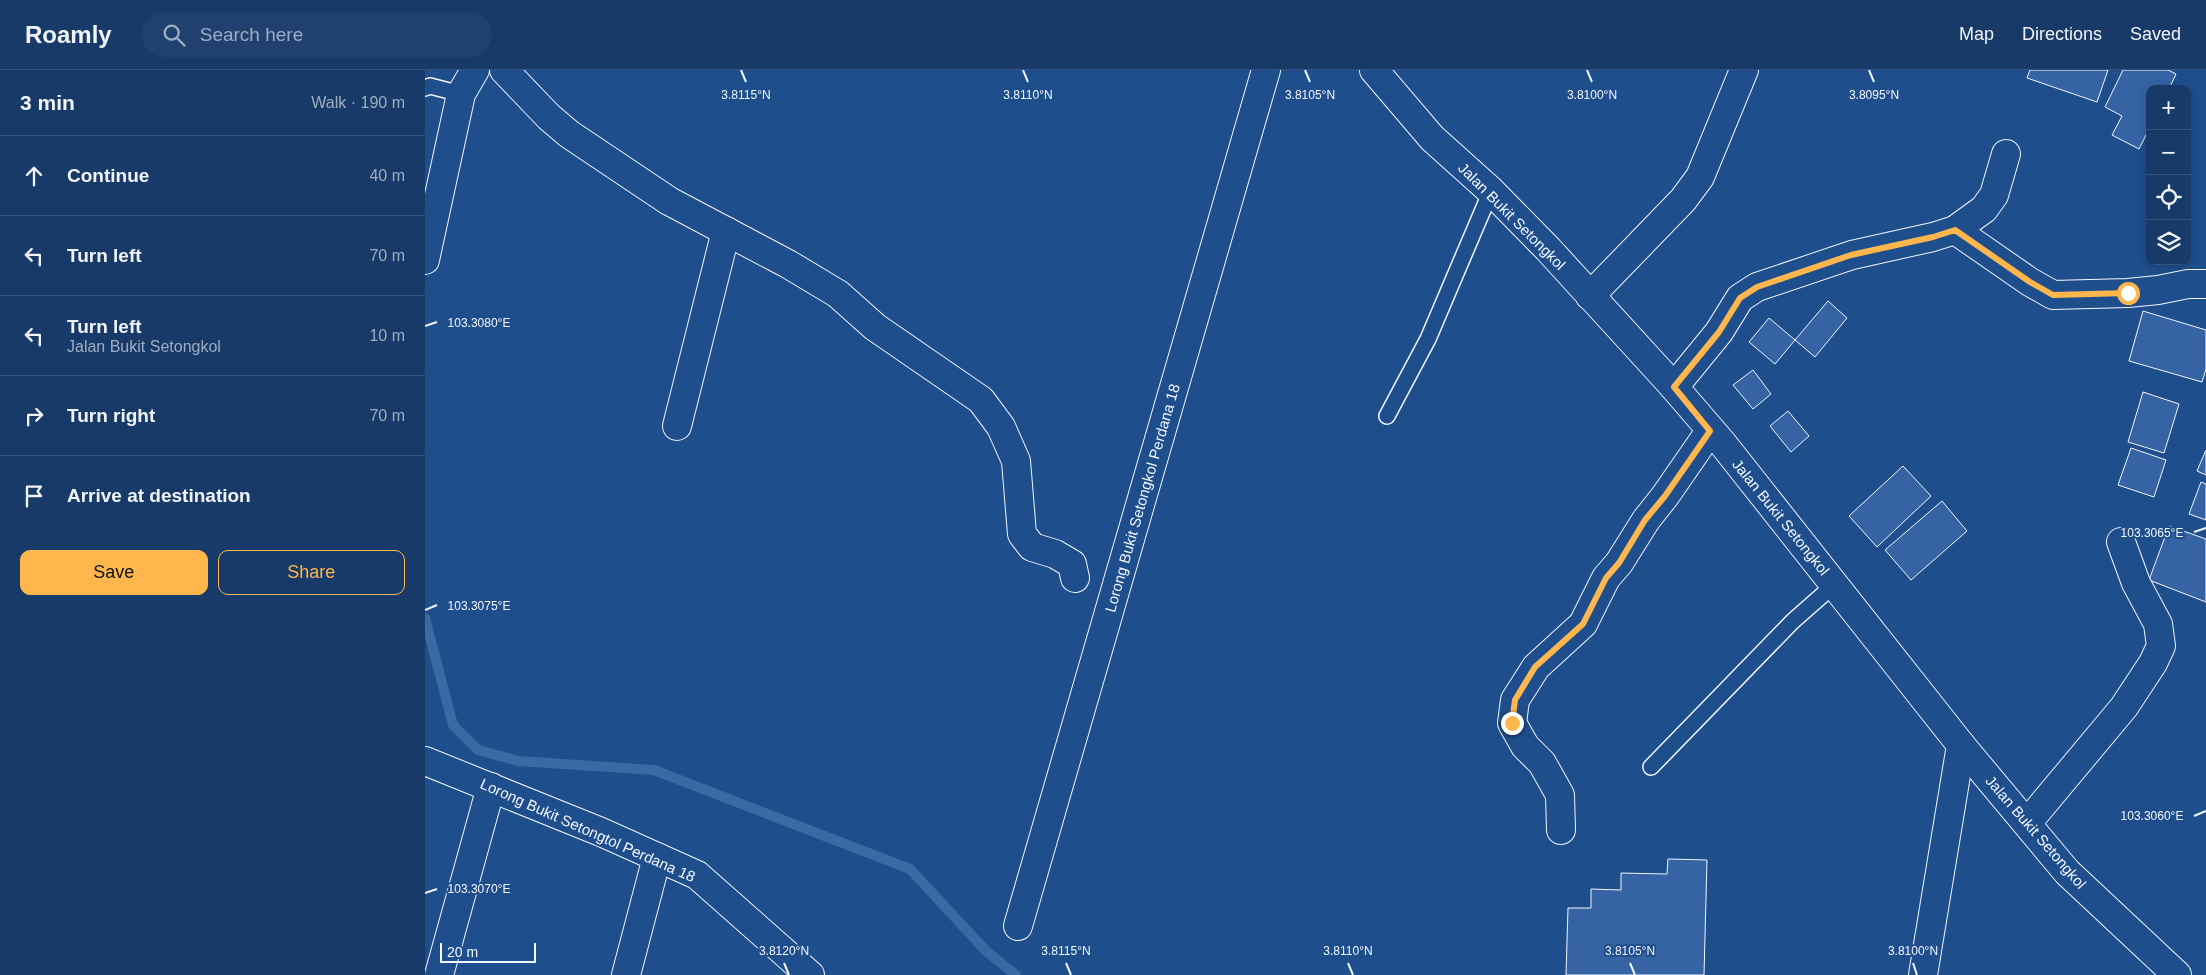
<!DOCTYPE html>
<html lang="en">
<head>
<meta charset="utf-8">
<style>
  body { margin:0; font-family:Arial,sans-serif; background:#20416f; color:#f1f3f6 }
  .controls { position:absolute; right:15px; top:15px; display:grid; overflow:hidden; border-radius:10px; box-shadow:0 2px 8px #0003 }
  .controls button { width:45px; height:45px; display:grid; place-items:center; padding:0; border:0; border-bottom:1px solid #36547d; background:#173a69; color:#f1f3f6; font:25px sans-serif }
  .scale { position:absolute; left:15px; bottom:12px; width:96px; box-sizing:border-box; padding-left:5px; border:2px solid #f2f6ff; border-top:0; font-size:14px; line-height:18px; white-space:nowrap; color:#f2f6ff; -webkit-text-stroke:4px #1f4e8c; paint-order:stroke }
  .stop { position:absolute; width:15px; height:15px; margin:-11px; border:4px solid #ffb74d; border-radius:50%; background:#fff }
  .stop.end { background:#ffb74d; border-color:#fff; box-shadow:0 1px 5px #0008 }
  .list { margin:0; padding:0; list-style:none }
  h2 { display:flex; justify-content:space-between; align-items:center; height:65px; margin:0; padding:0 20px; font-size:21px }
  h2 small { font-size:16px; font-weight:400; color:#9eadc0 }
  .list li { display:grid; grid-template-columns:32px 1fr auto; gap:15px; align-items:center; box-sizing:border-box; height:80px; padding:0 20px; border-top:1px solid #36547d }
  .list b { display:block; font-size:19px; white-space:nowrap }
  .list p { margin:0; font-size:16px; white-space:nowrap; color:#9eadc0 }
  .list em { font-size:16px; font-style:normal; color:#9eadc0 }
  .actions { display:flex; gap:10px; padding:15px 20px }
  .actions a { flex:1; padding:11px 0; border:1px solid #ffb74d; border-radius:10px; text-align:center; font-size:18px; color:#ffb74d }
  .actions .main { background:#ffb74d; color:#111 }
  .icon { flex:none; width:28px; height:28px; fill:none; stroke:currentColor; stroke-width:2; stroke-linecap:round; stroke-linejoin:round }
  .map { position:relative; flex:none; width:1781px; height:905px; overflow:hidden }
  header { display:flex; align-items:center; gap:30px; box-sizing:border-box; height:70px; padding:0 25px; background:#173a69; border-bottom:1px solid #36547d }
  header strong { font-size:24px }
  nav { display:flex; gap:28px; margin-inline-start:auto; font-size:18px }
  .search { width:350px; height:45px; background:#20416f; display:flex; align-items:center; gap:12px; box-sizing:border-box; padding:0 18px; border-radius:28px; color:#9eadc0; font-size:19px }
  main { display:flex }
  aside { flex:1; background:#173a69 }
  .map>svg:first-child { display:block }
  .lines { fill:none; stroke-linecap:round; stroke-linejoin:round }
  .stream { stroke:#3b69a3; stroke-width:10 }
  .building { fill:#3563a3; stroke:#f2f6ff }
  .lane-casing { stroke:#f2f6ff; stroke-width:18 }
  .street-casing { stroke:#f2f6ff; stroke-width:30 }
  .secondary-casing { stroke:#f2f6ff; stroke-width:30 }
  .lane { stroke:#1f4e8c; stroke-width:15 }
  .street { stroke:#1f4e8c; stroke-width:28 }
  .secondary { stroke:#1f4e8c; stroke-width:28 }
  .route { stroke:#ffb74d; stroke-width:6 }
  .ticks { fill:none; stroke:#f2f6ff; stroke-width:2 }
  .labels { text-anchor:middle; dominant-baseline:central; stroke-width:4; stroke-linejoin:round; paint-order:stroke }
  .street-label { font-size:15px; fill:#f2f6ff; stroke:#1f4e8c }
  .ticks-label { font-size:12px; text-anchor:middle; fill:#f2f6ff; stroke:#1f4e8c; stroke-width:4; stroke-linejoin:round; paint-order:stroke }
</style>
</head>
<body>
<header>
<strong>Roamly</strong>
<div class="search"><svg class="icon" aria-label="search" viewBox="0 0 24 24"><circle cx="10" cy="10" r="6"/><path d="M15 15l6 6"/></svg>Search here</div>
<nav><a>Map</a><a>Directions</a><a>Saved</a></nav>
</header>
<main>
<aside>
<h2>3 min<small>Walk · 190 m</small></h2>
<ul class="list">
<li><svg class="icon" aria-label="ahead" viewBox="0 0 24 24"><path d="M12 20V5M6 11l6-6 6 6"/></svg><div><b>Continue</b></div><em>40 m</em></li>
<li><svg class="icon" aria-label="left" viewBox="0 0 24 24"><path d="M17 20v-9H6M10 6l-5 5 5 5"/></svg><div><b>Turn left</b></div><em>70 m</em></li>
<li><svg class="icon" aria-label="left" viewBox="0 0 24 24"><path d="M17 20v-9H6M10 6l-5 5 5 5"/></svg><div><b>Turn left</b><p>Jalan Bukit Setongkol</p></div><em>10 m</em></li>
<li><svg class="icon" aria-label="right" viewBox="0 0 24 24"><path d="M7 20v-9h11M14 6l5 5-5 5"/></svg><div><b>Turn right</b></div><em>70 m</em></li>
<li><svg class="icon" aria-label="arrive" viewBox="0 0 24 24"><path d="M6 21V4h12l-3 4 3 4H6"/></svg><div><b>Arrive at destination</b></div></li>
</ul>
<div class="actions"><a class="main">Save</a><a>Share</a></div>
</aside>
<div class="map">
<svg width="1781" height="905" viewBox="0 0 1781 905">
  <rect width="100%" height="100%" fill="#1f4e8c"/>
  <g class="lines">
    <polyline class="stream" points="0,548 28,655 53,680 93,691 229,700 485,799 561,881 591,905"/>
  </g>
  <g class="building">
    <polygon points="1605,0 1683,0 1672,32 1602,8"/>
    <polygon points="1698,0 1743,0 1751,4 1744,19 1725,19 1725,57 1714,79 1687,65 1697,46 1680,37"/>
    <polygon points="1403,231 1422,248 1390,287 1370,270"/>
    <polygon points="1718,241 1781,260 1781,299 1777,312 1704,291"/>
    <polygon points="1344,248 1370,270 1350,294 1324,272"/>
    <polygon points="1328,300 1346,324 1328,339 1308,315"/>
    <polygon points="1718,322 1754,334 1739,383 1703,372"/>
    <polygon points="1363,341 1384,366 1366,382 1345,356"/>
    <polygon points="1706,378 1741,390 1729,427 1693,415"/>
    <polygon points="1781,380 1781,405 1772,401"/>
    <polygon points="1478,396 1506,426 1452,477 1424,446"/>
    <polygon points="1776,412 1781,414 1781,450 1764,444"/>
    <polygon points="1517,431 1542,461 1486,510 1460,480"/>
    <polygon points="1744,456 1781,469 1781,532 1724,510"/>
    <polygon points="1243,789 1282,790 1279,905 1141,905 1143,838 1166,838 1166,819 1196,820 1196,803 1242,804"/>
  </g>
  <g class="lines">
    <defs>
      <g id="lane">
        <polyline points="0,18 5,16 36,24"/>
        <polyline points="962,346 1003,269 1066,121"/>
        <polyline points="1226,697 1368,551 1410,514"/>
      </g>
      <g id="street">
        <polyline points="79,0 124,47 144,64 244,131 363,194 413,224 450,257 556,330 576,357 591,391 597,464 607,477 630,484 647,494 650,508"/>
        <polyline points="1530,160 1605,212 1628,225 1703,223 1733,220 1763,214 1781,214"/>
        <polyline points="0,190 36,24 50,0"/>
        <polyline points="1165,226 1258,130 1275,107 1319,0"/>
        <polyline points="1249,317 1294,262 1315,228 1332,217 1427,185 1508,167 1530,160 1559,139 1569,125 1581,84"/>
        <polyline points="252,356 301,161"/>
        <polyline points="0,691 176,762 272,805 385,905"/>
        <polyline points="1603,752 1699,637 1728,593 1736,576 1733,554 1711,513 1696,472"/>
        <polyline points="1136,760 1135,725 1117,693 1100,676 1087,653 1090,630 1111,597 1158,554 1181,508 1194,493 1221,450 1240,426 1285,361"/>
        <polyline points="593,856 841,0"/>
        <polyline points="14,905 66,717"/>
        <polyline points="201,905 232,787"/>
        <polyline points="1498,905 1536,675"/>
      </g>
      <polyline id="secondary" points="949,0 1007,68 1066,121 1123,179 1249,317 1298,374 1536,675 1642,802 1752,905"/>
    </defs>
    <use href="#lane" class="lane-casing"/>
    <use href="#street" class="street-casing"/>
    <use href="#secondary" class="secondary-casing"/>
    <use href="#lane" class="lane"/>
    <use href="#street" class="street"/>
    <use href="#secondary" class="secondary"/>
  </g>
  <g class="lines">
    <polyline class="route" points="1087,653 1090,630 1110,597 1158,554 1181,508 1194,493 1220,450 1240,426 1285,361 1249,317 1294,262 1315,228 1332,217 1426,185 1508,167 1530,160 1605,212 1628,225 1703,223"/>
  </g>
  <path class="ticks" d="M316 0 321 12M598 0 603 12M880 0 885 12M1162 0 1167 12M1444 0 1449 12M0 256 12 252M1769 462 1781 458M0 540 12 535M1769 746 1781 741M0 823 12 819M359 893 364 905M641 893 646 905M923 893 928 905M1205 893 1210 905M1488 893 1492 905"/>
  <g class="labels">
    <g class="street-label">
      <text transform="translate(1087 146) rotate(45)">Jalan Bukit Setongkol</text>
      <text transform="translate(717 428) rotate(-74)">Lorong Bukit Setongkol Perdana 18</text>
      <text transform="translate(1356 447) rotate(51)">Jalan Bukit Setongkol</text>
      <text transform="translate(163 760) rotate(24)">Lorong Bukit Setongtol Perdana 18</text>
      <text transform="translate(1611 762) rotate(49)">Jalan Bukit Setongkol</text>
    </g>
  </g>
  <g class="ticks-label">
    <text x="1449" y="29">3.8095°N</text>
    <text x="321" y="29">3.8115°N</text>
    <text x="603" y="29">3.8110°N</text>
    <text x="885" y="29">3.8105°N</text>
    <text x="1167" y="29">3.8100°N</text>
    <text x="54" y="257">103.3080°E</text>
    <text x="1727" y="467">103.3065°E</text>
    <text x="54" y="540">103.3075°E</text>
    <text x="1727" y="750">103.3060°E</text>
    <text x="54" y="823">103.3070°E</text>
    <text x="359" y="885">3.8120°N</text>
    <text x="641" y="885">3.8115°N</text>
    <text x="923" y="885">3.8110°N</text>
    <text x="1205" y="885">3.8105°N</text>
    <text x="1488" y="885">3.8100°N</text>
  </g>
</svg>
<div class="controls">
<button>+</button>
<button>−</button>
<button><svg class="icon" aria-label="locate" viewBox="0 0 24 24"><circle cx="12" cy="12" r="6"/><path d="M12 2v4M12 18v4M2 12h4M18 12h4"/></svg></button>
<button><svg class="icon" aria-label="layers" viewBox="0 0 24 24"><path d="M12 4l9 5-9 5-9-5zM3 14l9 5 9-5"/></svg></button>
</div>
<div class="scale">20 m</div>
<div class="stop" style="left:1703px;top:223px"></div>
<div class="stop end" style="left:1087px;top:653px"></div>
</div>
</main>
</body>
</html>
